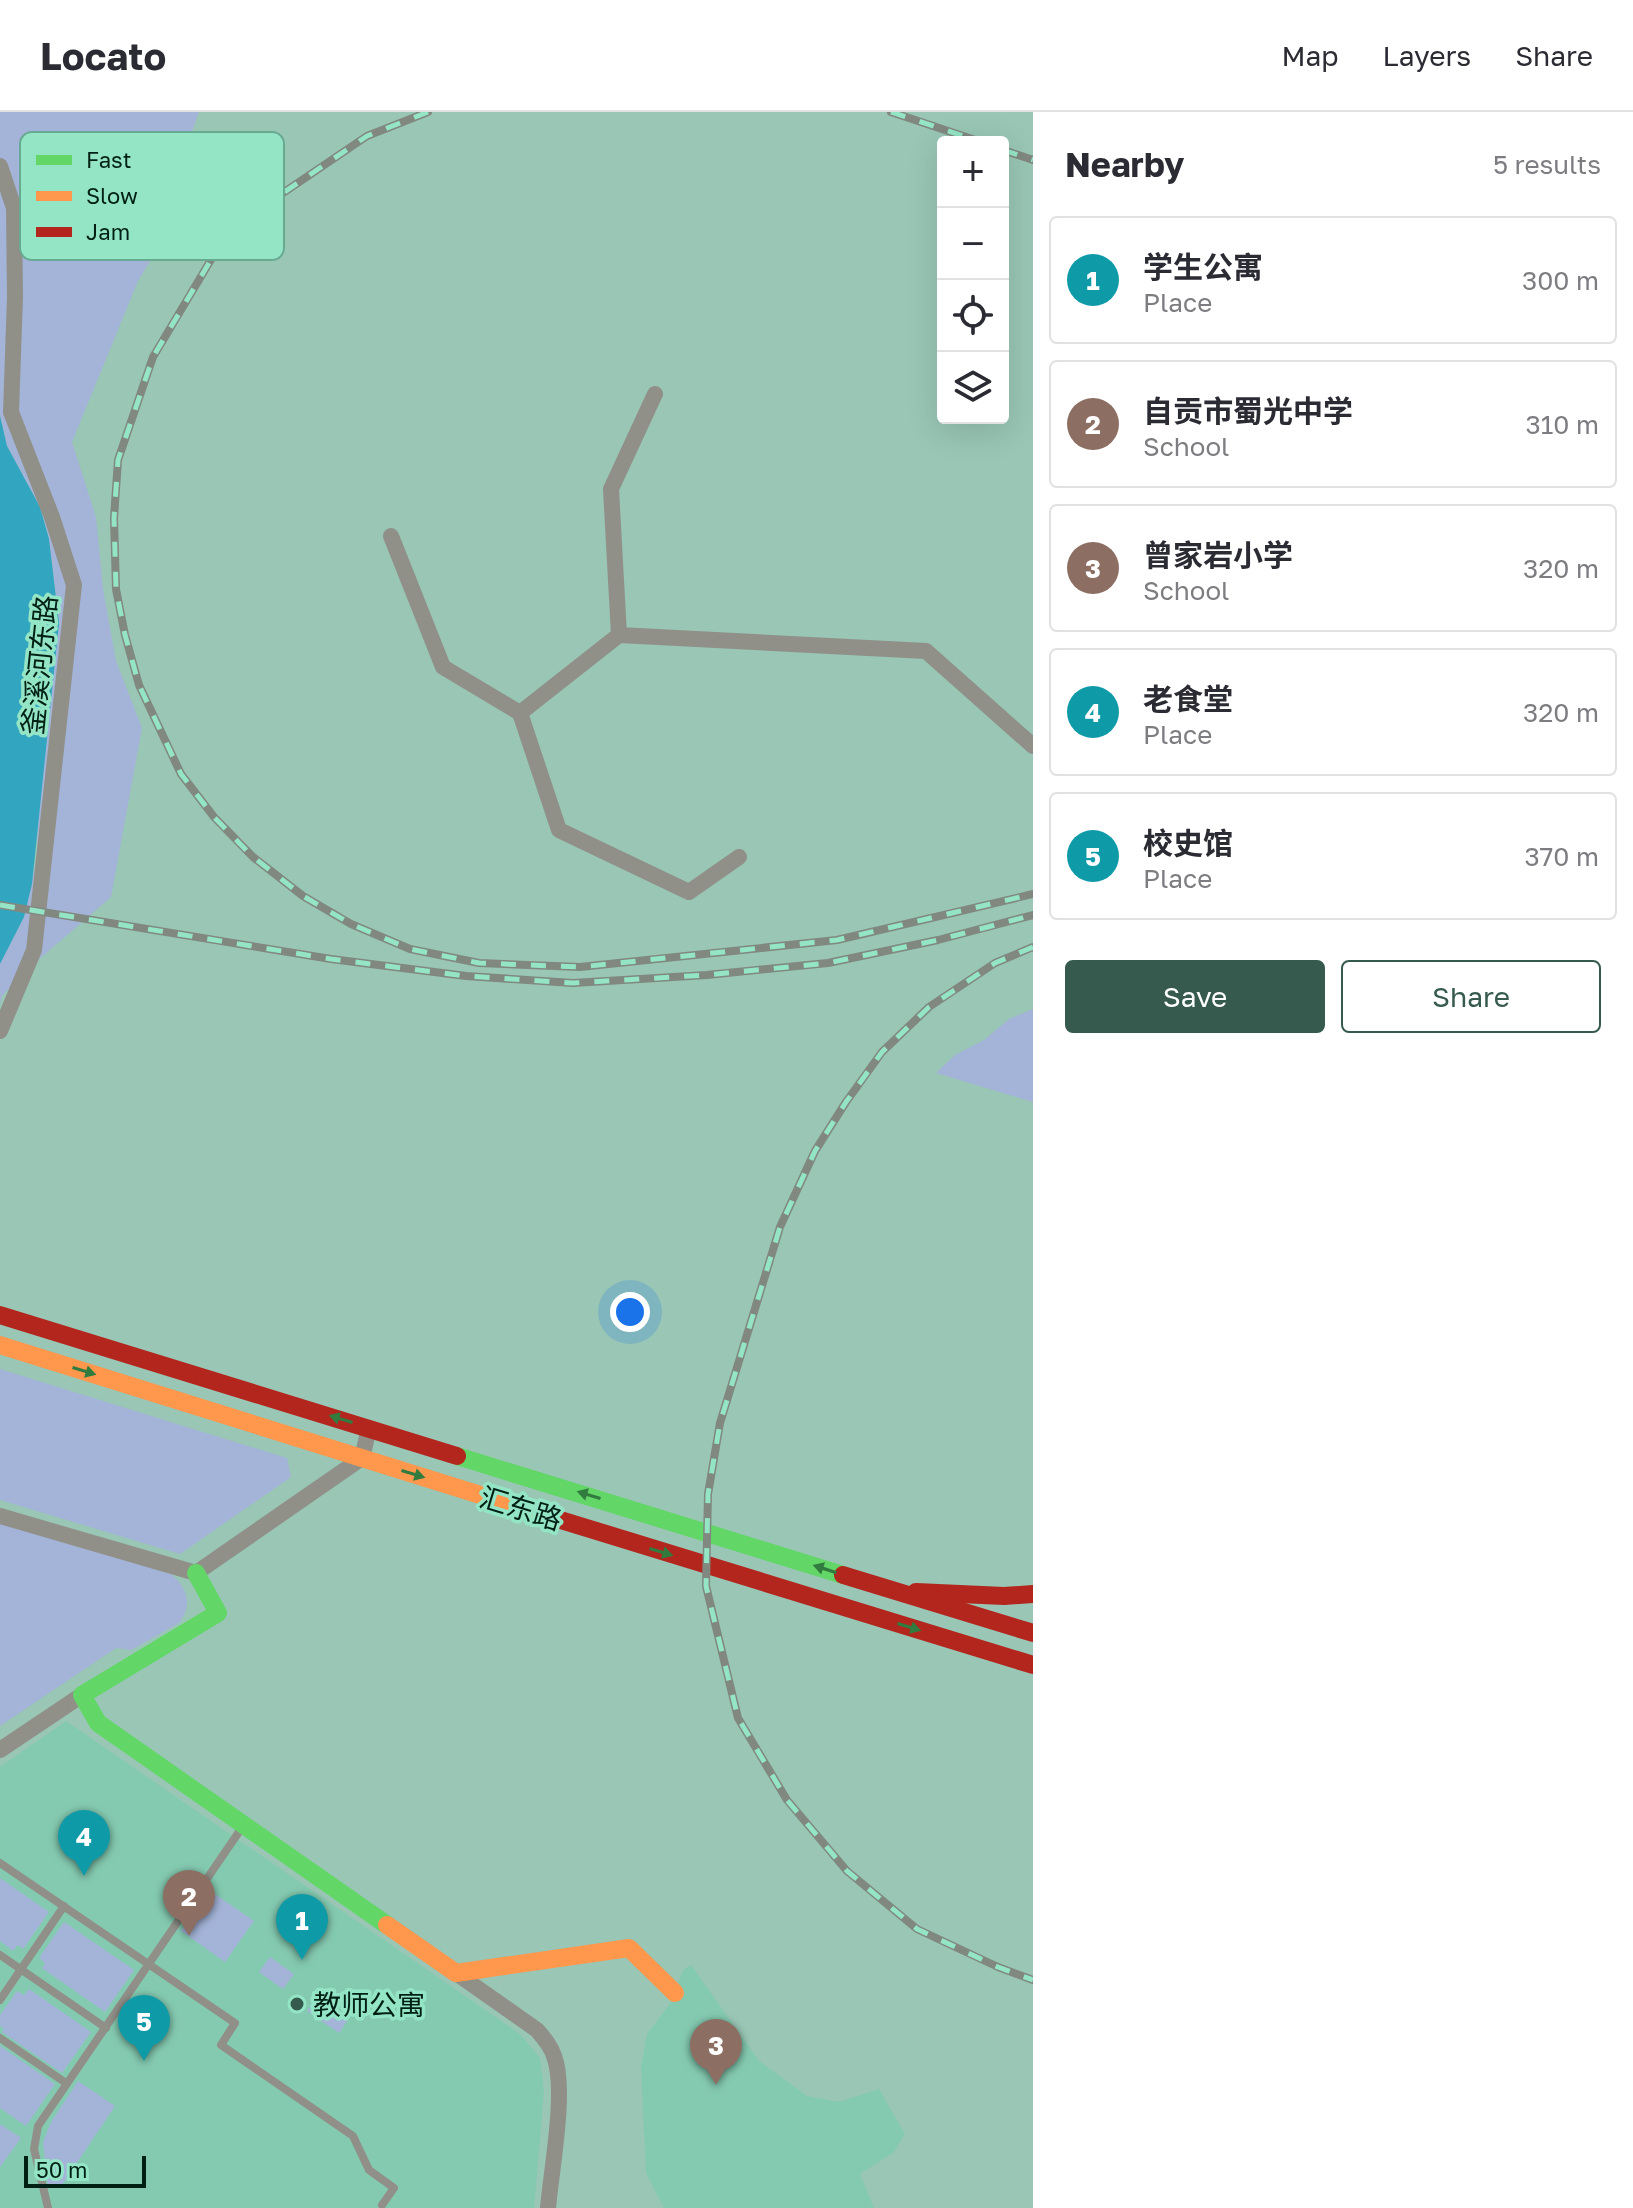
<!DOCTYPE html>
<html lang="en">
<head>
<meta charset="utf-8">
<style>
  body { margin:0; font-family:"Golos Text","Noto Sans SC",sans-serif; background:#f7f7f7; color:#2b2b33 }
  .controls { position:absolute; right:24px; top:24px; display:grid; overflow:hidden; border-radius:8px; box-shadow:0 8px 32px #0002 }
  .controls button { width:72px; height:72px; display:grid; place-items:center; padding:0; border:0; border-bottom:2px solid #e1e1e2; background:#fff; color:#2b2b33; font:40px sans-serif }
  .scale { position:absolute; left:24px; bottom:20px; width:122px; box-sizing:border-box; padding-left:8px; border:4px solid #002016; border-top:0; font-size:22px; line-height:28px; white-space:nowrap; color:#002016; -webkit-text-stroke:6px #94e5c6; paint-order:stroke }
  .you { position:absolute; left:630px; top:1200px; width:28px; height:28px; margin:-20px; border:6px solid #fff; border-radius:50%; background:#1a73e8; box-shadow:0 0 0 12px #1a73e833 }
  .badge { display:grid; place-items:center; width:52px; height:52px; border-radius:50%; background:#365a4e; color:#fff; font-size:26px; font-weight:700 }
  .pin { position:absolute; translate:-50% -66px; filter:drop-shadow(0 2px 4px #0008) }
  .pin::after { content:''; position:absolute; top:42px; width:28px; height:24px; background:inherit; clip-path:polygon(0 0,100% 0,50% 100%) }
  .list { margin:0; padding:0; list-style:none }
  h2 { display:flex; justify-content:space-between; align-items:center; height:104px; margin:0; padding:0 32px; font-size:34px }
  h2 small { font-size:26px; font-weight:400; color:#7c7c81 }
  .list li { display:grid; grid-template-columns:52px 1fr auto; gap:24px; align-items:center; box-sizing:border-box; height:128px; margin:0 16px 16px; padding:0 16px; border:2px solid #e1e1e2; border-radius:8px }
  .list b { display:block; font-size:30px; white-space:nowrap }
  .list p { margin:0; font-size:26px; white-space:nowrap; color:#7c7c81 }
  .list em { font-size:26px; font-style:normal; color:#7c7c81 }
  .actions { display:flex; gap:16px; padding:24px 32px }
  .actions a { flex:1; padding:18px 0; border:2px solid #365a4e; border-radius:8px; text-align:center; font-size:28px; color:#365a4e }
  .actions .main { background:#365a4e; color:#fff }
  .icon { flex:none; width:44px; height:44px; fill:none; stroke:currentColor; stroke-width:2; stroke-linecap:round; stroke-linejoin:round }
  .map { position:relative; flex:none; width:1033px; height:2096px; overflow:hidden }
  header { display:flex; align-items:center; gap:48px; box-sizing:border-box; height:112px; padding:0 40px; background:#fff; border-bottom:2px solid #e1e1e2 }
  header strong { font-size:38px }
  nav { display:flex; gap:44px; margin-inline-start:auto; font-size:28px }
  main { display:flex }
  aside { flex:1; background:#fff }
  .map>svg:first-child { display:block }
  .built { fill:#84cab1 }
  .green { fill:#a4b4d8 }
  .water { fill:#32a5c0 }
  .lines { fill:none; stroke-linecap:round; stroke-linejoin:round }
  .lane { stroke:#909089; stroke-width:8 }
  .street { stroke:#909089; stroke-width:16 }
  .fast { stroke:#63d668; stroke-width:18 }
  .slow { stroke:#ff974d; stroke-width:18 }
  .jam { stroke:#b3261e; stroke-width:18 }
  .rail-casing { stroke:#808880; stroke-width:8 }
  .rail { stroke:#94e5c6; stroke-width:5; stroke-dasharray:15; stroke-linecap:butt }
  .oneway { fill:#327b3f }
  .poi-dot { fill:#365a4e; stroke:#94e5c6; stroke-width:3 }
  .labels { text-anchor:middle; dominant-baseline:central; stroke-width:7; stroke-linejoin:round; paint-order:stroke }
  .street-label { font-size:28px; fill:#002016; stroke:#94e5c6 }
  .poi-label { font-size:28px; fill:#002016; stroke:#94e5c6; text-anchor:start }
  .key { fill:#94e5c6; stroke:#68aa91; stroke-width:2 }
  .key-label { font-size:22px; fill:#002016 }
</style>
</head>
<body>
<header>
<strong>Locato</strong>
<nav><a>Map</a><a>Layers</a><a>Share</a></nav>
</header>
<main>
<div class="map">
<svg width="1033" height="2096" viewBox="0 0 1033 2096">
  <rect width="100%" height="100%" fill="#99c6b5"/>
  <g class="built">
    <polygon points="66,1609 520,1922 540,1946 544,1980 534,2096 0,2096 0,1655"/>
    <polygon points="691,1853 759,1949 807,1984 839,1990 879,1977 905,2022 894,2040 860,2062 874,2096 664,2096 646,2061 641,1955 647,1922 672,1889 683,1858"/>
  </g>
  <g class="green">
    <polygon points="0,0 199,0 186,36 184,92 138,169 72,330 96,405 103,477 116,549 142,616 111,785 22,862 2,884 0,892 0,852 24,805 37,744 38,698 59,511 49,427 40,395 7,334 0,304"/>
    <polygon points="1033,897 1033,990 936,961 955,943 984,928 1009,907"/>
    <polygon points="0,1257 287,1346 291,1365 180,1442 0,1388"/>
    <path d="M0 1411 171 1462C188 1476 193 1493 179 1511L131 1538 116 1536 0 1614Z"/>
    <polygon points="0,1766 49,1800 23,1837 18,1833 13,1839 0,1829"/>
    <polygon points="209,1778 254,1809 225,1850 181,1819"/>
    <polygon points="64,1810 134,1858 105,1900 42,1856 45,1851 39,1846"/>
    <polygon points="270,1845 294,1862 283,1877 259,1860"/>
    <polygon points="29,1877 91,1920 62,1961 2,1920 4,1917 0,1914 0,1903 17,1879 24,1883"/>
    <polygon points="318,1883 349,1906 339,1921 307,1899"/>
    <polygon points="0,1934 55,1972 26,2014 0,1996"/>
    <polygon points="78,1969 115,1994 62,2073 48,2075 43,2030 51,2010"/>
    <polygon points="0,2012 21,2026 0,2055"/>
  </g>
  <polygon class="water" points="0,304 7,334 40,395 49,427 59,511 32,772 24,805 0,852"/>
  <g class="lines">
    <g class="lane">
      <polyline points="0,1751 235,1911 221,1933 353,2024 369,2058 394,2076 382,2093"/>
      <polyline points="0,1843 106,1916"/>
      <polyline points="0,1888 64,1794"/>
      <polyline points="0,1926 66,1971"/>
      <polyline points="48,2096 34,2037 38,2014 243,1714"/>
    </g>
    <g class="street">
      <polyline points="0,54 14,96 15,185 11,300 52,405 74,473 34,838 0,919"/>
      <polyline points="391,424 443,555 520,601 559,718 689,780 739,745"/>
      <polyline points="619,523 611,377 655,282"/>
      <polyline points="520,601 619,523 926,539 1033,634"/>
      <polyline points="0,1404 196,1461 362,1346 369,1316"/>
      <polyline points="0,1638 82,1583"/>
      <path d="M456 1861 537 1918C544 1926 551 1934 554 1944 567 1977 551 2059 548 2096"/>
    </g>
    <g class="fast">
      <polyline points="457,1344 843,1463"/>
      <polyline points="196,1461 218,1501 82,1583 98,1611 387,1813"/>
    </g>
    <g class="slow">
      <polyline points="0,1233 554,1406"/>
      <polyline points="387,1813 456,1861 629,1836 675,1881"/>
    </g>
    <g class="jam">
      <polyline points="0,1203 457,1344"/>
      <polyline points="554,1406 1033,1553"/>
      <polyline points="843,1463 1033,1521"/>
      <polyline points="916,1480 1004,1484 1033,1482"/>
    </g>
    <defs>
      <g id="rail">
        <polyline points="428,0 367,24 249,104 212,146 153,245 118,348 114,406 116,477 125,523 139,573 181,662 214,705 253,745 303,784 351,812 410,837 479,851 580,855 837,828 1033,782"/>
        <polyline points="891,0 981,30"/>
        <polyline points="1003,38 1033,48"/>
        <polyline points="0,793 331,847 466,864 573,871 707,863 828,851 938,828 1033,803"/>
        <polyline points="1033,835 995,851 929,895 882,940 846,990 815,1039 780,1115 720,1311 708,1382 706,1474 738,1606 787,1688 847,1759 917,1817 998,1855 1033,1868"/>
      </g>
    </defs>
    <use href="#rail" class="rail-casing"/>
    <use href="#rail" class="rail"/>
  </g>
  <defs><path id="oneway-solid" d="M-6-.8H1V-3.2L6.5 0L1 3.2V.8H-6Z" transform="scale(2)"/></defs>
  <g class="oneway">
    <use href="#oneway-solid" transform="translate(84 1259) rotate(17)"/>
    <use href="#oneway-solid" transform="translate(341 1307) rotate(-163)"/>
    <use href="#oneway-solid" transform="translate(413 1362) rotate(17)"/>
    <use href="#oneway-solid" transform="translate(589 1383) rotate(-163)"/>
    <use href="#oneway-solid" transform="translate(661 1440) rotate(17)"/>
    <use href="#oneway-solid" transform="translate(825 1457) rotate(-162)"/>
    <use href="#oneway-solid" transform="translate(909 1515) rotate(17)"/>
  </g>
  <circle class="poi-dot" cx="297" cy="1892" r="8"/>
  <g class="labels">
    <g class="street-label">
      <text transform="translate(39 553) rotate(-84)">釜溪河东路</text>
      <text transform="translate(521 1396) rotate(17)">汇东路</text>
    </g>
    <g class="poi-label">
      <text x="313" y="1892">教师公寓</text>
    </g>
  </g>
  <rect x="20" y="20" width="264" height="128" rx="12" class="key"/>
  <rect x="36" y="43" width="36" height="10" fill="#63d668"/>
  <rect x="36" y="79" width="36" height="10" fill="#ff974d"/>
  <rect x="36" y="115" width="36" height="10" fill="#b3261e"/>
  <g class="key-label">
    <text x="86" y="56">Fast</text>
    <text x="86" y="92">Slow</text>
    <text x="86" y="128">Jam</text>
  </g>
</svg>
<div class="controls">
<button>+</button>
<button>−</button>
<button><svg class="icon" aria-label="locate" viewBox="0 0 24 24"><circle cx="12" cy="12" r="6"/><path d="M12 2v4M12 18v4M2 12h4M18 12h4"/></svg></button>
<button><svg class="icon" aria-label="layers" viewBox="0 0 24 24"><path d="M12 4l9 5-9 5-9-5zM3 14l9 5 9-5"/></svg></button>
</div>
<div class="scale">50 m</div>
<div class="you"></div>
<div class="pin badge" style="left:302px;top:1848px;background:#0f9aa8">1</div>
<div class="pin badge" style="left:189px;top:1824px;background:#8d6e63">2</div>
<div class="pin badge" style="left:716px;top:1973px;background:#8d6e63">3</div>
<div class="pin badge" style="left:84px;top:1764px;background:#0f9aa8">4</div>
<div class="pin badge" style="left:144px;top:1949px;background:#0f9aa8">5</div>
</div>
<aside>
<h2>Nearby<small>5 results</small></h2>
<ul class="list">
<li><span class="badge" style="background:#0f9aa8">1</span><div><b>学生公寓</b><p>Place</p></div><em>300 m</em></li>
<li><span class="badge" style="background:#8d6e63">2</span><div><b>自贡市蜀光中学</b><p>School</p></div><em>310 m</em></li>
<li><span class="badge" style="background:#8d6e63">3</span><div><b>曾家岩小学</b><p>School</p></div><em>320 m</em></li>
<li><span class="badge" style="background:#0f9aa8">4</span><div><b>老食堂</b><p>Place</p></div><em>320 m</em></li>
<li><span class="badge" style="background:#0f9aa8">5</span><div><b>校史馆</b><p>Place</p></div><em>370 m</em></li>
</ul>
<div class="actions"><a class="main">Save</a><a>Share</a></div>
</aside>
</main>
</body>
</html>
